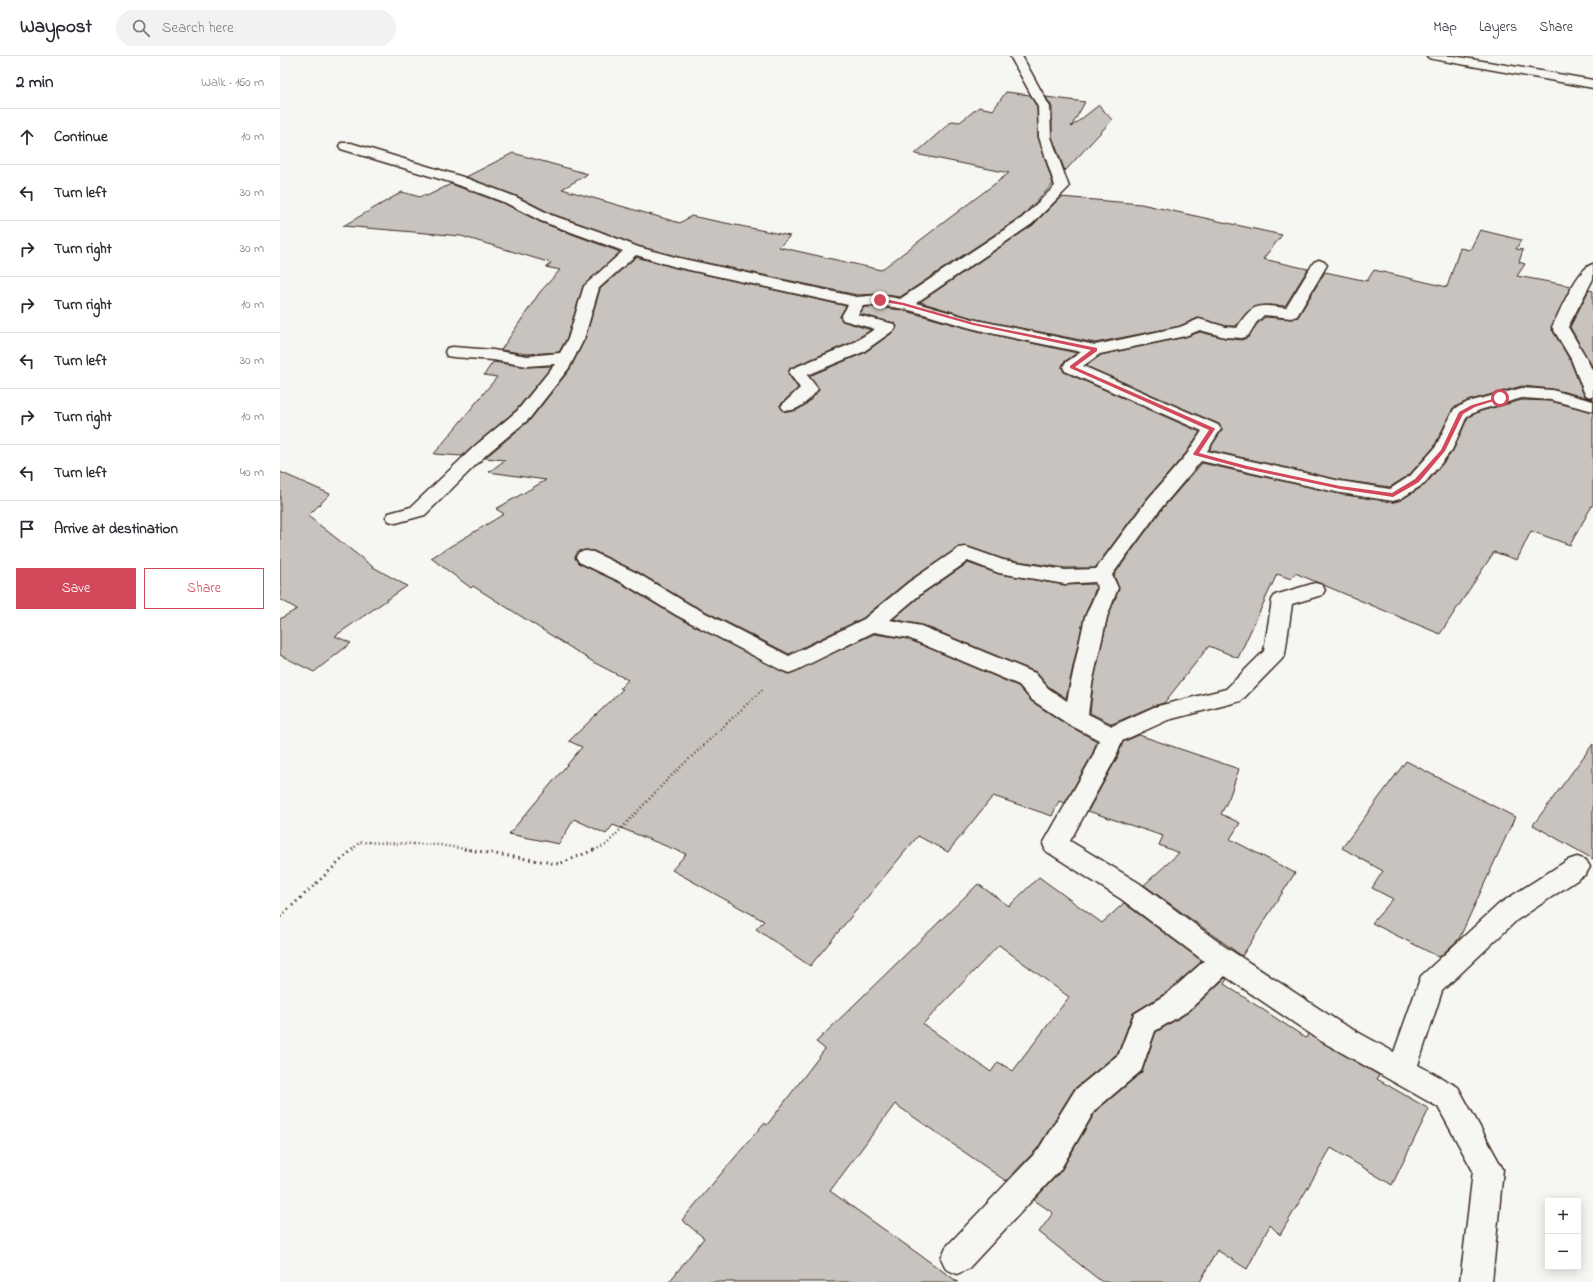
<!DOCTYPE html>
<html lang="en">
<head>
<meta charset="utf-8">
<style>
  body { margin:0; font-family:"Indie Flower",sans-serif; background:#f2f2f3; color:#2b2b33 }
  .controls { position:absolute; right:12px; bottom:12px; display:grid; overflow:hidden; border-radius:0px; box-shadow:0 2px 10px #0003 }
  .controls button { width:36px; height:36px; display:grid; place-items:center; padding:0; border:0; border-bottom:1px solid #e1e1e2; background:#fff; color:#2b2b33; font:20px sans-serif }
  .stop { position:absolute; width:12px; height:12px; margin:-9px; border:3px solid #d1495b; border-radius:50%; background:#fff }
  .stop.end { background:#d1495b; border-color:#fff; box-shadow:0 1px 4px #0008 }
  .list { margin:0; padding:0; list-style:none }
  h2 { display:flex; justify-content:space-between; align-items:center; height:52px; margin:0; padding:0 16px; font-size:17px }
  h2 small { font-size:13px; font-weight:400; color:#7c7c81 }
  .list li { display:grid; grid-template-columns:26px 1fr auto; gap:12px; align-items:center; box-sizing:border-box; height:56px; padding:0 16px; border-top:1px solid #e1e1e2 }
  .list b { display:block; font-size:15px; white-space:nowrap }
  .list em { font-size:13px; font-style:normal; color:#7c7c81 }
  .actions { display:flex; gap:8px; padding:12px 16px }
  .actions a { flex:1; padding:9px 0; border:1px solid #d1495b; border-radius:0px; text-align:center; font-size:14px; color:#d1495b }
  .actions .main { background:#d1495b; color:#fff }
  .icon { flex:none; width:22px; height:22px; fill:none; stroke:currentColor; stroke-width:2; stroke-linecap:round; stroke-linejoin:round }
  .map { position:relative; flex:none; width:1313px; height:1226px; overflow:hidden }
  header { display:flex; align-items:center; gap:24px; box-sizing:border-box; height:56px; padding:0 20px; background:#fff; border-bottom:1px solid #e1e1e2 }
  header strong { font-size:19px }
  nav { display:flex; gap:22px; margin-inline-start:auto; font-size:14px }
  .search { width:280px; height:36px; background:#f2f2f3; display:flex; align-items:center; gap:10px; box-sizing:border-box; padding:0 14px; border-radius:22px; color:#7c7c81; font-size:15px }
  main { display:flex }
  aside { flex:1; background:#fff }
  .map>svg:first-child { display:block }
  .building { fill:#c8c3be; stroke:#3b2a1e; fill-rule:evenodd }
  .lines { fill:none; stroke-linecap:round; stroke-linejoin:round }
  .street-casing { stroke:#3b2a1e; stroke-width:3 }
  .secondary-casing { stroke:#3b2a1e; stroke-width:3 }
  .path-far1 { stroke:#3b2a1e; stroke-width:2.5; stroke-dasharray:1 3; stroke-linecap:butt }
  .path { stroke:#3b2a1e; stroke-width:3; stroke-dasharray:1.5 4; stroke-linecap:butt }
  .street { fill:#f6f6f2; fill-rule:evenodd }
  .secondary { fill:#f6f6f2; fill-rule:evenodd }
  .route { fill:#d1495b }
</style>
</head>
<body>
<header>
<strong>Waypost</strong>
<div class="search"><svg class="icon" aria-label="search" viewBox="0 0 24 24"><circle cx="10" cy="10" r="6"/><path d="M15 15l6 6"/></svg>Search here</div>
<nav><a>Map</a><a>Layers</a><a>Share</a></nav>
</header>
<main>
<aside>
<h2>2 min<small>Walk · 160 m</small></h2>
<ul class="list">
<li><svg class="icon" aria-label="ahead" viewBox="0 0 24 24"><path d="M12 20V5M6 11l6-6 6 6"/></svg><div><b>Continue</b></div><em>10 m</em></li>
<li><svg class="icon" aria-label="left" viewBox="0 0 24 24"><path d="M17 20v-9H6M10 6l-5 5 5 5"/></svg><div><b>Turn left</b></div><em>30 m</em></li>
<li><svg class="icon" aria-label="right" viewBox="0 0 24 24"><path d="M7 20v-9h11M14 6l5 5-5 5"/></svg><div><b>Turn right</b></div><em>30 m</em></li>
<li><svg class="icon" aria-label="right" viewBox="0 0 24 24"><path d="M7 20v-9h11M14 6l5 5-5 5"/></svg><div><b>Turn right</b></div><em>10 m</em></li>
<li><svg class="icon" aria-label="left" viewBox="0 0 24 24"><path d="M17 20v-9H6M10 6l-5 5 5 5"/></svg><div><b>Turn left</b></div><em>30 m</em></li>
<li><svg class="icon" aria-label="right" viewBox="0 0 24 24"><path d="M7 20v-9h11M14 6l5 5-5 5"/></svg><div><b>Turn right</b></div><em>10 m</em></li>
<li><svg class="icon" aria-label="left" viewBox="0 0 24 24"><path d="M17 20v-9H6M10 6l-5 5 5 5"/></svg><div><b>Turn left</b></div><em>40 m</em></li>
<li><svg class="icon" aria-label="arrive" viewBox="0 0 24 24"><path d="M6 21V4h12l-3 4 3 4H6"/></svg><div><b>Arrive at destination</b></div></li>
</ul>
<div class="actions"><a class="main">Save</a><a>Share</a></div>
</aside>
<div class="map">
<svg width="1313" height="1226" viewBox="0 0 1313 1226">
  <rect width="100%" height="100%" fill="#f6f6f2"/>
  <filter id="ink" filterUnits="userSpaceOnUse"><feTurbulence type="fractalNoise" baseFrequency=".025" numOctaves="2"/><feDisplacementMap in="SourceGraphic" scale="8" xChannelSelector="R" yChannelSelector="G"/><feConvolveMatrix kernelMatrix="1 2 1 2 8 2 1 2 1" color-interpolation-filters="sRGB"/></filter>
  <g filter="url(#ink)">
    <g class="building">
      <polygon points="726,36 750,39 757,51 758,81 773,128 741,161 620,241 600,238 577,239 399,201 358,190 318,174 272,158 237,140 186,121 233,97 308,118 282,133 400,167 411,160 510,180 499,191 601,214 729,117 635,98 672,65 680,66 699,51 713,54"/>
      <polygon points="766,41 805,46 791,71 819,49 832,64 785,115 772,81 772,51"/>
      <polygon points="171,128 225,148 260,166 340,196 303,230 287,282 279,296 247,298 221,294 260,236 280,214 266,211 271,207 181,180 63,170 122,136 140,141 143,139 147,140"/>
      <polygon points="781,141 861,148 1002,179 983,203 1028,213 1005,250 989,249 976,250 966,257 956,270 946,270 918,262 900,270 815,287 696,263 640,246 753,169"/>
      <polygon points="1200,174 1241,184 1236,193 1243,194 1239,206 1245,208 1237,220 1291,230 1271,272 1290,304 1303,337 1306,341 1313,343 1272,333 1242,330 1187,345 1173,352 1154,391 1129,419 1110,431 1060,424 929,394 942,374 939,368 806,310 821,299 905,281 920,276 945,282 962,284 968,281 977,268 985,261 1011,263 1018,261 1045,216 1087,225 1094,214 1167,231 1180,192 1190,194"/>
      <polygon points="356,201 396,212 566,250 560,260 562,265 591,274 570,287 510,312 508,318 518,332 500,349 504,355 509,356 519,353 528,346 539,334 529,320 584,297 615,275 617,270 614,267 580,258 584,251 596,251 622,254 701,276 797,297 784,306 782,312 784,316 920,376 906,397 867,442 815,512 785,512 723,503 686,490 679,491 628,525 583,562 509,598 411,548 358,516 314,495 306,494 298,495 295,502 298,507 342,528 395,560 508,618 594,578 628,583 738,630 751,645 787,669 817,685 812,699 785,747 779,745 772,760 713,740 668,796 638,780 530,910 476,873 484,865 392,814 406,798 333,769 326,778 294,763 279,788 229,778 302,691 289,685 343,633 340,632 348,624 315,607 193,530 191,532 151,502 224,458 216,453 266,424 209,416 225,404 205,402 250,364 290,313 305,283 320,233"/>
      <polygon points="1309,234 1313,235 1313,312 1290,271"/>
      <polygon points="213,306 247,311 272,310 236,354 182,400 154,398 217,321 204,319"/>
      <polygon points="1242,344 1271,345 1313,356 1313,448 1290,489 1251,475 1237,504 1214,496 1160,578 1015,517 1011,523 997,518 958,602 929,590 884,647 873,650 832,668 810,657 813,628 828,561 839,533 834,519 883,452 922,407 1060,438 1113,446 1121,444 1145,429 1173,395 1188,361 1201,355"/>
      <polygon points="0,416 50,438 28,460 93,511 127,530 55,580 71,587 34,616 0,599 0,563 17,553 0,543"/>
      <polygon points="688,507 719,518 785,529 814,528 816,532 804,561 786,642 769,631 756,616 642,569 613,563 644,537"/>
      <polygon points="859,679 959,713 949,742 941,758 960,767 950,783 1015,817 962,900 864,829 899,797 879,789 883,780 808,755 837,702 843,686"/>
      <polygon points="1313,688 1313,803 1253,769"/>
      <polygon points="1126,705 1235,761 1179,883 1159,901 1092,867 1113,843 1092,832 1103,815 1062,792"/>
      <path d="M759 821 822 867 844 847 922 905 887 936 853 957 838 997 794 1033 757 1093 726 1125 615 1048 550 1135 678 1226H389L424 1182 402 1164 484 1067 487 1069 545 993 536 986 698 828 729 850ZM719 889 789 941 733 1015 718 1006 711 1016 643 968Z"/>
      <polygon points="945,922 947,923 944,928 1026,982 1028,978 1099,1019 1097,1023 1149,1053 1112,1129 1051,1092 1000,1179 990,1169 967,1213 937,1194 920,1226 822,1226 759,1176 773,1157 754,1144 781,1115 816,1055 862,1016 876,976 909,956"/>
    </g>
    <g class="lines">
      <defs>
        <g id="street">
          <path d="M730 0H742L770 51 771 81 789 131 752 168 636 247 696 264 815 289 900 271 919 263 946 271 957 272C973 246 978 249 1006 252L1034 206 1039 204 1044 206 1047 209 1017 260 1011 262 984 259 976 267 968 280 962 282 945 281 920 274 905 280 820 298 803 310 938 369 941 373 927 395 1060 425 1110 433 1130 420 1155 392 1174 353 1188 346 1242 332 1272 334 1313 345V355L1271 344 1242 342 1200 354 1187 360 1172 394 1144 428 1120 443 1113 445 1060 437 921 405 882 451 832 519 838 532 827 561 812 628 808 658 832 670 874 651 946 633 984 595 992 544 995 539 1035 527 1042 529 1045 534 1042 539 1012 548 1005 598 1002 603 961 645 888 664 842 685 836 701 790 785 859 827 944 890 1061 967 1114 996 1141 920 1219 848 1288 804 1297 801 1306 804 1310 811 1306 818 1237 864 1162 935 1138 1009 1178 1031 1223 1113 1212 1226H1180L1193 1115 1158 1051 1041 985 945 920 908 955 875 975 861 1015 815 1054 780 1114 688 1213 677 1218 666 1213 661 1202 666 1191 758 1094 795 1034 839 998 854 958 888 937 924 905 841 843 766 795 763 788 813 700 819 684 788 668 752 644 739 629 628 582 594 576 517 614 509 617 501 614 396 559 343 527 299 506 296 501 299 496 306 495 313 496 357 517 410 549 509 600 584 563 629 526 679 492 686 491 723 504 785 514 816 513 868 443 907 398 922 375 785 315 783 311 785 307 801 296C763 288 725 281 687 271 653 262 619 247 583 250L578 259 614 268 616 271 614 274 583 296 527 319 538 333C530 344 517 357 504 354L501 350 520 332 509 317 511 313 571 288 595 273 563 264 561 261 568 249 396 211 356 199 319 232 304 283 289 312 249 363 208 397 145 459 116 467 109 465 106 461 109 457 131 451 196 389 237 355 275 308 247 310 213 304 173 301 167 300 165 296 167 292 173 291 213 294 247 300 280 297 288 283 304 230 343 195 261 165 226 147 173 127 61 93 59 90 61 87H71L183 121 236 141 271 159 318 175 358 191 399 202 577 241 600 239 620 243 742 162 775 130 759 81 758 51ZM688 505 719 517 785 528 815 526 818 532 805 561 787 645 768 632 755 617 641 570 610 564 643 536Z"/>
          <path d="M1313 208V223L1288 271 1307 303 1313 316V341L1307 340 1304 336 1291 303 1272 271C1280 256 1297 212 1313 208Z"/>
        </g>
        <polygon id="secondary" points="1147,0 1173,0 1313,24 1313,32 1153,3 1149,2"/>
      </defs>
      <use href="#street" class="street-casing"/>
      <use href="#secondary" class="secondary-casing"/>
      <g class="path-far1">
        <polyline points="72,794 80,786 160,789 191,794"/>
        <polyline points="314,794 326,789 387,724 482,634"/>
      </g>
      <g class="path">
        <polyline points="184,793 279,808 316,793"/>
        <polyline points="0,861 73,793"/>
      </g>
      <use href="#street" class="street"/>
      <use href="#secondary" class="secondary"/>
    </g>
  </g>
  <polygon class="route" points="600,242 624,247 694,267 817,292 817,295 795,311 934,372 935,373 919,397 967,410 1060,430 1112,437 1135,423 1161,394 1179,356 1192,349 1220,341 1223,342 1195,351 1183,358 1165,395 1139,426 1113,441 1060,433 966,413 914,399 913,398 929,374 790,312 790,310 811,294 693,269 622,249 598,245"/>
</svg>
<div class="controls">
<button>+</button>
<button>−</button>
</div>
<div class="stop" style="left:1220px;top:342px"></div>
<div class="stop end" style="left:600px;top:244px"></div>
</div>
</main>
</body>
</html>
